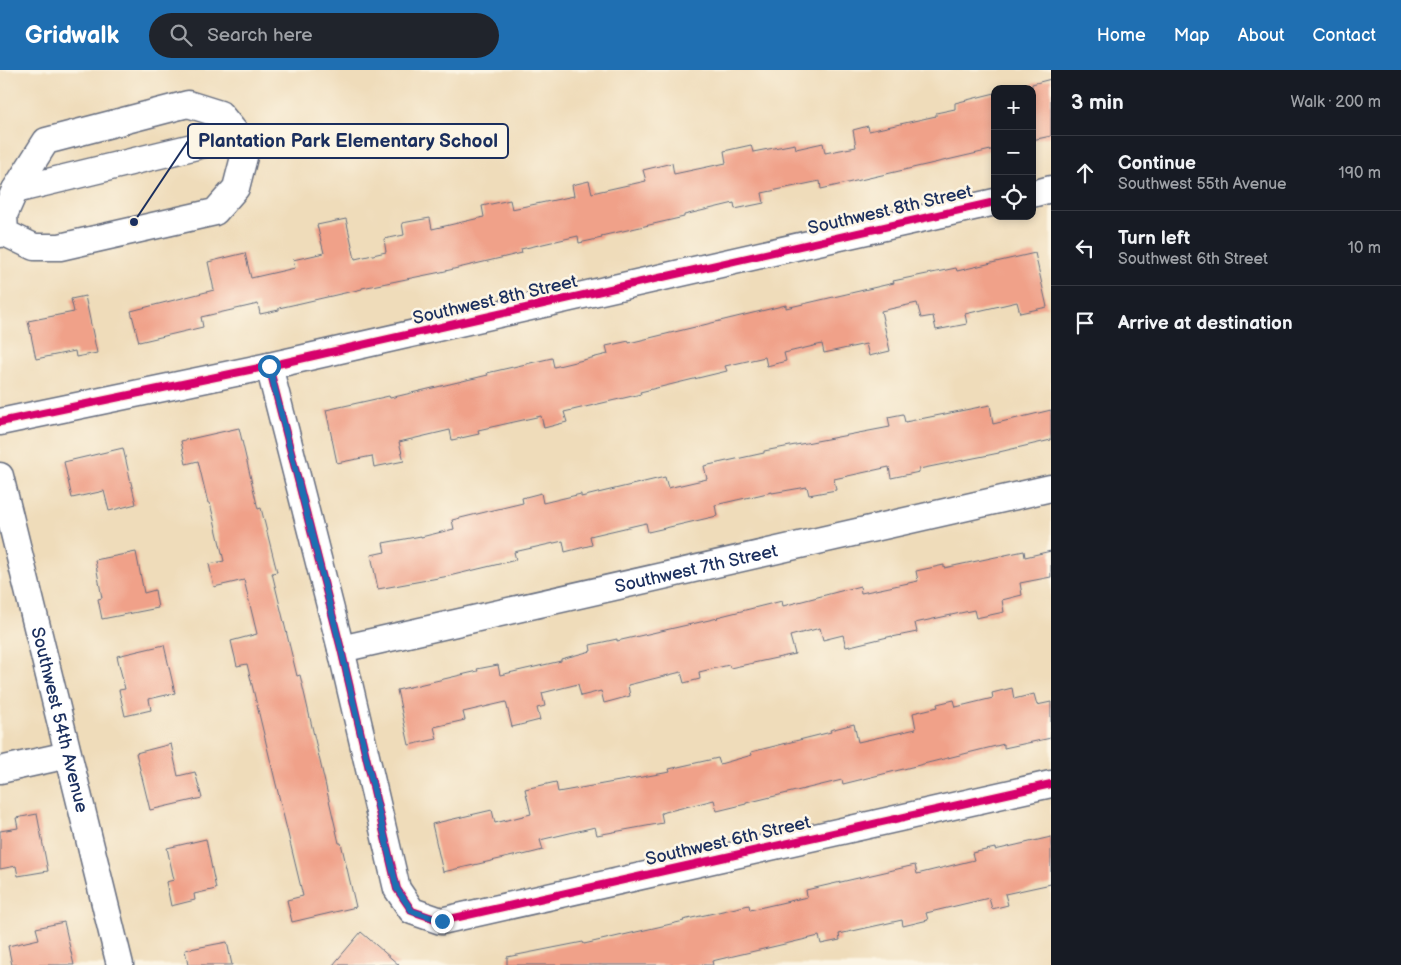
<!DOCTYPE html>
<html lang="en">
<head>
<meta charset="utf-8">
<style>
  body { margin:0; font-family:"Balsamiq Sans",sans-serif; background:#20242c; color:#f1f3f6 }
  .controls { position:absolute; right:15px; top:15px; display:grid; overflow:hidden; border-radius:10px; box-shadow:0 2px 8px #0003 }
  .controls button { width:45px; height:45px; display:grid; place-items:center; padding:0; border:0; border-bottom:1px solid #363941; background:#171b24; color:#f1f3f6; font:25px sans-serif }
  .stop { position:absolute; width:15px; height:15px; margin:-11px; border:4px solid #1f6fb2; border-radius:50%; background:#fff }
  .stop.end { background:#1f6fb2; border-color:#fff; box-shadow:0 1px 5px #0008 }
  .list { margin:0; padding:0; list-style:none }
  h2 { display:flex; justify-content:space-between; align-items:center; height:65px; margin:0; padding:0 20px; font-size:21px }
  h2 small { font-size:16px; font-weight:400; color:#9ea1a6 }
  .list li { display:grid; grid-template-columns:32px 1fr auto; gap:15px; align-items:center; box-sizing:border-box; height:75px; padding:0 20px; border-top:1px solid #363941 }
  .list b { display:block; font-size:19px; white-space:nowrap }
  .list p { margin:0; font-size:16px; white-space:nowrap; color:#9ea1a6 }
  .list em { font-size:16px; font-style:normal; color:#9ea1a6 }
  .icon { flex:none; width:28px; height:28px; fill:none; stroke:currentColor; stroke-width:2; stroke-linecap:round; stroke-linejoin:round }
  .map { position:relative; flex:none; width:1051px; height:895px; overflow:hidden }
  header { display:flex; align-items:center; gap:30px; box-sizing:border-box; height:70px; padding:0 25px; background:#1f6fb2; color:#fff }
  header strong { font-size:24px }
  nav { display:flex; gap:28px; margin-inline-start:auto; font-size:18px }
  .search { width:350px; height:45px; background:#20242c; display:flex; align-items:center; gap:12px; box-sizing:border-box; padding:0 18px; border-radius:28px; color:#9ea1a6; font-size:19px }
  main { display:flex }
  aside { flex:1; background:#171b24 }
  .map>svg:first-child { display:block }
  .building { fill:#f0a189 }
  .lines { fill:none; stroke-linecap:round; stroke-linejoin:round }
  .minor-casing { stroke:#656c7e; stroke-width:29 }
  .minor { stroke:#fff; stroke-width:26 }
  .cycleway-casing { stroke:#fcf5e5; stroke-width:11 }
  .cycleway { stroke:#d6006c; stroke-width:8 }
  .route { stroke:#1f6fb2; stroke-width:6 }
  .labels { text-anchor:middle; dominant-baseline:central; stroke-width:5; stroke-linejoin:round; paint-order:stroke }
  .street-label { font-size:18px; fill:#1b2f5e; stroke:#fcf5e5 }
  .leader { fill:none; stroke:#1b2f5e; stroke-width:2 }
  .callout-dot { fill:#1b2f5e; stroke:#fcf5e5; stroke-width:2 }
  .callout { fill:#fcf5e5; stroke:#1b2f5e; stroke-width:2 }
  .callout-label { font-size:19px; text-anchor:middle; font-weight:bold; fill:#1b2f5e }
</style>
</head>
<body>
<header>
<strong>Gridwalk</strong>
<div class="search"><svg class="icon" aria-label="search" viewBox="0 0 24 24"><circle cx="10" cy="10" r="6"/><path d="M15 15l6 6"/></svg>Search here</div>
<nav><a>Home</a><a>Map</a><a>About</a><a>Contact</a></nav>
</header>
<main>
<div class="map">
<svg width="1051" height="895" viewBox="0 0 1051 895">
  <rect width="100%" height="100%" fill="#fcf5e5"/>
  <filter id="ink" filterUnits="userSpaceOnUse"><feTurbulence type="fractalNoise" baseFrequency=".02" numOctaves="2"/><feDisplacementMap in="SourceGraphic" scale="10" xChannelSelector="R" yChannelSelector="G"/><feConvolveMatrix kernelMatrix="1 2 1 2 8 2 1 2 1" color-interpolation-filters="sRGB"/></filter>
  <filter id="wash" filterUnits="userSpaceOnUse"><feTurbulence type="fractalNoise" baseFrequency=".0096" numOctaves="4" result="noise"/><feDisplacementMap in="SourceGraphic" scale="20" xChannelSelector="R" yChannelSelector="G"/><feGaussianBlur stdDeviation="1.12" result="paint"/><feColorMatrix in="noise" values="0 0 0 0 0 0 0 0 0 0 0 0 0 0 0 0 0 1.4 0 .05"/><feComposite in="paint" operator="in"/></filter>
  <g filter="url(#wash)">
    <rect width="100%" height="100%" fill="#efdcba"/>
    <g id="blocks">
      <g class="building">
        <polygon points="1051,9 1051,66 1032,70 1032,14"/>
        <polygon points="995,23 995,79 821,119 820,111 762,123 764,133 735,139 734,133 684,145 684,147 601,166 602,168 579,173 578,166 521,179 522,183 441,202 362,218 362,219 279,238 279,240 260,244 258,234 201,247 203,257 139,272 131,241 214,220 208,192 245,183 251,208 295,198 293,190 324,183 317,155 346,149 355,189 386,182 384,169 404,165 402,153 430,148 432,159 484,147 482,136 510,130 512,139 574,126 572,115 589,111 592,123 646,111 643,100 672,93 674,104 726,93 724,81 751,75 753,82 795,74 796,79 823,73 825,83 856,77 853,60 868,56 869,61 936,46 936,43 955,39 955,33"/>
        <polygon points="1035,183 1047,237 1020,243 1017,232 965,244 967,254 936,260 933,246 921,248 917,233 881,241 890,281 869,286 866,274 824,283 822,274 784,283 786,291 767,296 765,287 725,296 727,301 640,322 641,324 564,342 567,352 544,358 541,346 478,360 479,364 452,370 450,360 399,372 404,391 374,397 372,386 337,393 326,340 389,326 390,328 488,305 487,303 552,288 554,297 608,284 606,276 629,271 629,273 786,235 786,238 894,213 893,211 956,198 957,201"/>
        <polygon points="85,226 97,283 76,287 75,281 36,289 28,251 74,242 71,229"/>
        <polygon points="990,335 993,354 1051,340 1051,370 999,382 999,383 919,399 919,402 891,408 889,397 834,409 836,420 809,425 807,417 772,423 772,422 715,435 717,446 648,462 646,453 590,466 592,475 565,482 563,471 514,482 516,490 449,506 378,519 371,485 385,482 383,473 421,466 421,467 454,459 452,450 523,433 522,428 541,423 543,433 581,424 581,427 665,407 668,418 707,409 704,396 764,383 764,381 890,357 888,347 903,344 905,352"/>
        <polygon points="239,358 258,439 261,438 277,502 272,503 297,606 300,605 339,773 341,773 356,837 292,852 287,830 303,826 247,594 237,596 231,571 257,564 244,510 214,517 209,494 224,491 210,433 208,433 198,391 186,394 181,371"/>
        <polygon points="123,378 136,434 109,441 104,421 72,428 64,392"/>
        <polygon points="1024,481 1025,487 1051,481 1051,507 1020,513 1022,525 1002,530 1004,542 976,548 974,540 915,553 917,562 892,567 892,566 846,577 843,565 823,570 820,558 790,566 795,584 730,598 729,595 699,602 700,609 684,613 681,602 628,615 630,626 604,633 601,621 581,626 578,614 542,623 545,636 537,638 540,650 512,657 506,632 463,642 465,650 434,657 437,669 409,675 397,620 478,601 477,599 498,595 500,605 561,591 561,589 591,581 590,575 617,569 617,571 718,548 717,547 782,531 783,536 860,516 861,523 918,511 916,501 944,495 944,498"/>
        <polygon points="136,482 144,523 155,520 158,538 102,549 98,529 102,528 95,490"/>
        <polygon points="164,575 175,623 149,629 151,640 125,646 119,620 125,619 117,586"/>
        <polygon points="1012,618 1014,629 1034,624 1037,635 1051,632 1051,668 1004,678 1004,674 843,714 842,710 746,733 746,734 717,741 714,730 661,743 663,753 597,765 595,757 540,770 543,780 523,785 522,784 443,802 432,754 492,740 495,753 531,744 525,719 556,712 558,722 670,702 669,699 718,688 720,694 752,685 751,682 831,662 830,660 854,654 858,672 916,659 913,643 938,637 937,634 954,630 956,637 993,628 992,623"/>
        <polygon points="171,674 178,706 195,702 202,728 150,740 136,683"/>
        <polygon points="37,744 48,801 18,806 16,796 0,799 0,761 18,758 16,748"/>
        <polygon points="1051,767 1051,814 1005,824 1008,835 992,839 989,828 926,843 928,850 903,856 902,850 839,864 840,870 821,874 819,866 712,891 713,895 507,895 507,887 583,872 584,874 684,851 683,850 749,835 750,840 807,827 806,820 915,795 917,804 974,790 972,783 995,778 995,780"/>
        <polygon points="206,769 216,819 194,824 195,830 171,836 166,812 174,810 167,778"/>
        <polygon points="64,852 74,895 12,895 8,876 39,869 36,858"/>
        <polygon points="361,862 399,895 333,895"/>
        <polygon points="227,872 232,895 188,895 185,880"/>
      </g>
    </g>
  </g>
  <g filter="url(#ink)">
    <use href="#blocks" fill-opacity="0" stroke="#656c7e" stroke-width="1"/>
    <g class="lines">
      <defs>
        <g id="minor">
          <polyline points="15,120 46,71 188,34 220,44 238,66"/>
          <polyline points="1032,124 1051,119"/>
          <polyline points="0,164 5,163 34,177 60,177 215,142 236,118 244,87 238,66 15,120 4,145 5,163"/>
          <polyline points="269,296 341,579 397,819 412,841 441,851 1051,714"/>
          <polyline points="0,352 269,296 995,132"/>
          <path id="s1" d="M0 406 120 895"/>
          <path id="s2" d="M341 579 1051 418"/>
          <polyline points="0,700 68,685"/>
        </g>
      </defs>
      <use href="#minor" class="minor-casing"/>
      <use href="#minor" class="minor"/>
      <defs>
        <g id="cycleway">
          <polyline points="269,296 341,579 397,819 412,841 441,851 1051,714"/>
          <polyline points="0,352 269,296 995,132"/>
        </g>
      </defs>
      <use href="#cycleway" class="cycleway-casing"/>
      <use href="#cycleway" class="cycleway"/>
    </g>
  </g>
  <g class="lines" filter="url(#ink)">
    <polyline class="route" points="269,296 341,579 397,819 412,841 442,851"/>
  </g>
  <g class="labels">
    <g class="street-label">
      <text transform="translate(890 140) rotate(-13)">Southwest 8th Street</text>
      <text transform="translate(495 230) rotate(-13)">Southwest 8th Street</text>
      <text stroke="none"><textPath href="#s2" startOffset="364">Southwest 7th Street</textPath></text>
      <text stroke="none"><textPath href="#s1" startOffset="251">Southwest 54th Avenue</textPath></text>
      <text transform="translate(728 771) rotate(-13)">Southwest 6th Street</text>
    </g>
  </g>
  <path class="leader" d="M134 152L188 71"/>
  <circle class="callout-dot" cx="134" cy="152" r="5"/>
  <rect class="callout" x="188" y="54" width="320" height="34" rx="5"/>
  <g class="callout-label">
    <text x="348" y="77">Plantation Park Elementary School</text>
  </g>
</svg>
<div class="controls">
<button>+</button>
<button>−</button>
<button><svg class="icon" aria-label="locate" viewBox="0 0 24 24"><circle cx="12" cy="12" r="6"/><path d="M12 2v4M12 18v4M2 12h4M18 12h4"/></svg></button>
</div>
<div class="stop" style="left:269px;top:296px"></div>
<div class="stop end" style="left:442px;top:851px"></div>
</div>
<aside>
<h2>3 min<small>Walk · 200 m</small></h2>
<ul class="list">
<li><svg class="icon" aria-label="ahead" viewBox="0 0 24 24"><path d="M12 20V5M6 11l6-6 6 6"/></svg><div><b>Continue</b><p>Southwest 55th Avenue</p></div><em>190 m</em></li>
<li><svg class="icon" aria-label="left" viewBox="0 0 24 24"><path d="M17 20v-9H6M10 6l-5 5 5 5"/></svg><div><b>Turn left</b><p>Southwest 6th Street</p></div><em>10 m</em></li>
<li><svg class="icon" aria-label="arrive" viewBox="0 0 24 24"><path d="M6 21V4h12l-3 4 3 4H6"/></svg><div><b>Arrive at destination</b></div></li>
</ul>
</aside>
</main>
</body>
</html>
